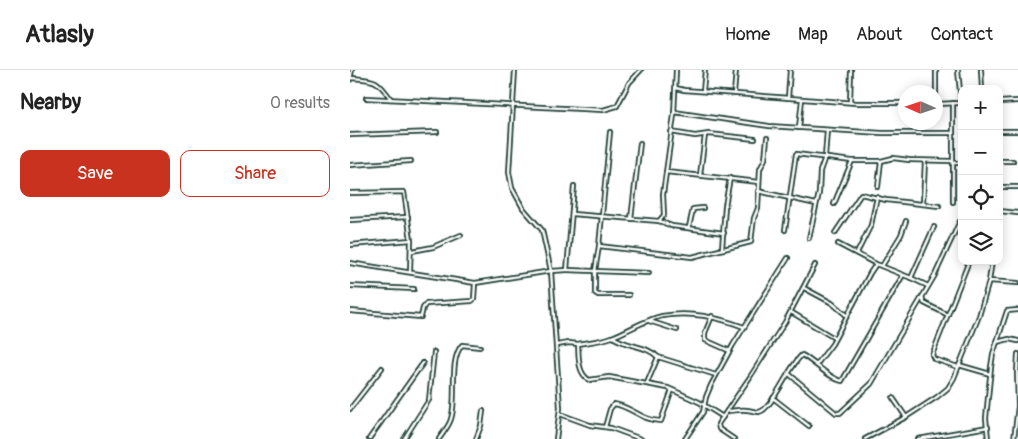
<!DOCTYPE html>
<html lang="en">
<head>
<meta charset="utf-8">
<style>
  body { margin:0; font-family:Pangolin,sans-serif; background:#f6f6f6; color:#222 }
  .controls { position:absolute; right:15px; top:15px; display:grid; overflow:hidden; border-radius:10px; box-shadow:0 2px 12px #0003 }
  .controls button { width:45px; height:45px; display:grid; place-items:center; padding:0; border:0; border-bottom:1px solid #e0e0e0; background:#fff; color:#222; font:25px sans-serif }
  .compass { position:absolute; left:548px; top:15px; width:45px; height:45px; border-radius:50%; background:#fff; box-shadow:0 2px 12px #0003; rotate:273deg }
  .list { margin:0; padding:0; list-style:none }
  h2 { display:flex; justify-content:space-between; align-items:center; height:65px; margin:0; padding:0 20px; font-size:21px }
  h2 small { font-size:16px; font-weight:400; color:#767676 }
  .actions { display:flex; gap:10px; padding:15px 20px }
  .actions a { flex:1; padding:11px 0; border:1px solid #c8321e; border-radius:10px; text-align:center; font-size:18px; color:#c8321e }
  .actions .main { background:#c8321e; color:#fff }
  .icon { flex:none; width:28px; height:28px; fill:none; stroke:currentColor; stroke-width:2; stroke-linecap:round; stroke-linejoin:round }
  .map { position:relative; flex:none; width:668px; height:369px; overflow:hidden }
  header { display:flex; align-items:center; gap:30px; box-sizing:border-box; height:70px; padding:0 25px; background:#fff; border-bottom:1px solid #e0e0e0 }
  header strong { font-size:24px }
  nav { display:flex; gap:28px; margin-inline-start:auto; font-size:18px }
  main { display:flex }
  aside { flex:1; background:#fff }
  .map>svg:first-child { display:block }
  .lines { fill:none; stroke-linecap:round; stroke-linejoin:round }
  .minor-casing { stroke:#1f3d34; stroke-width:6 }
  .tertiary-casing { stroke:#1f3d34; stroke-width:6 }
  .minor { stroke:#fff; stroke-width:2.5 }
  .tertiary { stroke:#fff; stroke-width:2.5 }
</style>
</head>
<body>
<header>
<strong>Atlasly</strong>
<nav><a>Home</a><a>Map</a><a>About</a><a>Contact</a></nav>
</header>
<main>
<aside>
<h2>Nearby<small>0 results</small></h2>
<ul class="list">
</ul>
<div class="actions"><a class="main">Save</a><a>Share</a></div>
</aside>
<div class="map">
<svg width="668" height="369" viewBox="0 0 668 369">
  <rect width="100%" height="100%" fill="#fff"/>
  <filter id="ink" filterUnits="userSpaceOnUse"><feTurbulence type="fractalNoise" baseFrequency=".02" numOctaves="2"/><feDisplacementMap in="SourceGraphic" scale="10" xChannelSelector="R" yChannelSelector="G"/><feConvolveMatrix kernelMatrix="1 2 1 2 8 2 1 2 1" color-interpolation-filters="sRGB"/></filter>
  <g filter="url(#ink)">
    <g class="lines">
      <defs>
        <g id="minor">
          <polyline points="165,0 159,102 162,118 173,138 192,160 201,201 210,338 206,369"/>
          <polyline points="608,0 611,33"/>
          <polyline points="631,0 632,19"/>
          <path d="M1 8C25 10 26 8 41 29"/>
          <polyline points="326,18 334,20 506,33 556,33"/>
          <polyline points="353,21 355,0"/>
          <polyline points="384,24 386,0"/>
          <polyline points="16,28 253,40 267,36 279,13 291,0"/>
          <polyline points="438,28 440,0"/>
          <polyline points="500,32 501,0"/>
          <polyline points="649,32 668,31"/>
          <polyline points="603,33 603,132"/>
          <polyline points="586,34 586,0"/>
          <polyline points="586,34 610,33"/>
          <polyline points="324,42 419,56 532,63 602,63"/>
          <polyline points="449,58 452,29"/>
          <polyline points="649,61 668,61"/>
          <polyline points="260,62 249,176 245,201 245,223 248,225 279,225"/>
          <polyline points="321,62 345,66 359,64 405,69"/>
          <polyline points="0,65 87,62"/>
          <polyline points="649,91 663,91"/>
          <polyline points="603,93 612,93"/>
          <polyline points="0,95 61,91"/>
          <polyline points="316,102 409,112"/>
          <polyline points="350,105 355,65"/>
          <polyline points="528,117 531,91"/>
          <polyline points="649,117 668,117"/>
          <polyline points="408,121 466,134"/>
          <polyline points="0,123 54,122 61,170 60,202"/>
          <polyline points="484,134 502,91"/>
          <polyline points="573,134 575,91"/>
          <polyline points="649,141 668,143"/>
          <polyline points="222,144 309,151 322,156 374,163"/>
          <polyline points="281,149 290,73"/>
          <polyline points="0,150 58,147"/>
          <polyline points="309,151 314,145 313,124 324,45 326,0"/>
          <polyline points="339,157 343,139 353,138"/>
          <polyline points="435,160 446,84 502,91 531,91 543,88 559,90 603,91"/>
          <polyline points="485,163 511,124 536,130 589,136"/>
          <polyline points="459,168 469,123 470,101 475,87 477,60"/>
          <polyline points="488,174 526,194 561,208 578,216"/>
          <polyline points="0,175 61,170"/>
          <polyline points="249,176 342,187 401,172 404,148 408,138 410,99 415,89 417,68"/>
          <polyline points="372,179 375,136 380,108"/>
          <polyline points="62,181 83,177 111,165"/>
          <polyline points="507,183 521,155 527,127"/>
          <polyline points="0,193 125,213 201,201 217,200 224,116"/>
          <polyline points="532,196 551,165 556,151"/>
          <polyline points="217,200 299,203"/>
          <polyline points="561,208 584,157"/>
          <polyline points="639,211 668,213"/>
          <polyline points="0,216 64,219"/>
          <polyline points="454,218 482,233 496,245"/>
          <polyline points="572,227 574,233 598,245"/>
          <polyline points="0,241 71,247 73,238 76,234 122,231 124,229 125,213"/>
          <polyline points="441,242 484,268"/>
          <polyline points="362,246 355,263 355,270 380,281"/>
          <polyline points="299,251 327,260"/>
          <path d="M263 267C277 277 296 275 308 287L366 305"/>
          <polyline points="647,272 659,269 668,271"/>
          <polyline points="207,275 219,273 228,274"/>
          <polyline points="467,294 482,274 520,203 526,194"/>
          <polyline points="609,295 640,304"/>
          <polyline points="608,297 584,289 582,285 619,191"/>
          <polyline points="667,302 668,284"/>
          <polyline points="439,304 486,343 490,343 521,314 585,205 610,151"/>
          <polyline points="297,313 308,287"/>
          <polyline points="423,328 459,356"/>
          <polyline points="543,328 556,347"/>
          <polyline points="0,339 32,298"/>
          <path d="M377 341C383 341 390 339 397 340 400 340 405 342 409 342 422 340 440 294 452 285 463 291 482 310 492 311L553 205"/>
          <polyline points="210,344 240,355 261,358 291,369"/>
          <path d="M373 347 349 332 318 318 259 307 239 310C227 302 229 286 228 274 239 272 251 271 262 267 278 261 294 250 312 246 341 241 367 247 394 257"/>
          <path d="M255 357 260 339 264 334C280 336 293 351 311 351L322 320"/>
          <polyline points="19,369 73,293"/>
          <polyline points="54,369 79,330 84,282"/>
          <path d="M89 369C93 363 99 356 101 349 108 328 98 291 112 275L130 277"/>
          <polyline points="126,369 131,356 133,341"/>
          <polyline points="335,369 353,342 356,327 361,315 383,275 438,188"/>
          <polyline points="384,369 369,359 368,354 400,307 435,252 465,195"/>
          <polyline points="515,369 556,347 587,327 598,318 604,308 629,246 639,211 642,191"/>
          <polyline points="568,369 638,357"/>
          <polyline points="638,369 636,348 641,297 643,284 657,241 668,240"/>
          <polyline points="664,369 668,336 667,303"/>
        </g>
        <polyline id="tertiary" points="0,10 2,0"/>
      </defs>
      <use href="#minor" class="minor-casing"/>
      <use href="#tertiary" class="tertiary-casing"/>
      <use href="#minor" class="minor"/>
      <use href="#tertiary" class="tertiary"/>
    </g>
  </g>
</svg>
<div class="controls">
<button>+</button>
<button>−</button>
<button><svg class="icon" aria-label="locate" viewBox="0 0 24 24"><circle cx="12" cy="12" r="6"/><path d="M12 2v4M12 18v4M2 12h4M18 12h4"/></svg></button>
<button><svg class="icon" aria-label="layers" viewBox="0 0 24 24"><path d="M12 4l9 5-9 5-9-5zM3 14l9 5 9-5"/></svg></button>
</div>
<svg class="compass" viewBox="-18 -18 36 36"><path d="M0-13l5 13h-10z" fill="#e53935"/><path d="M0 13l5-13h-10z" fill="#767676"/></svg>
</div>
</main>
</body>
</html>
